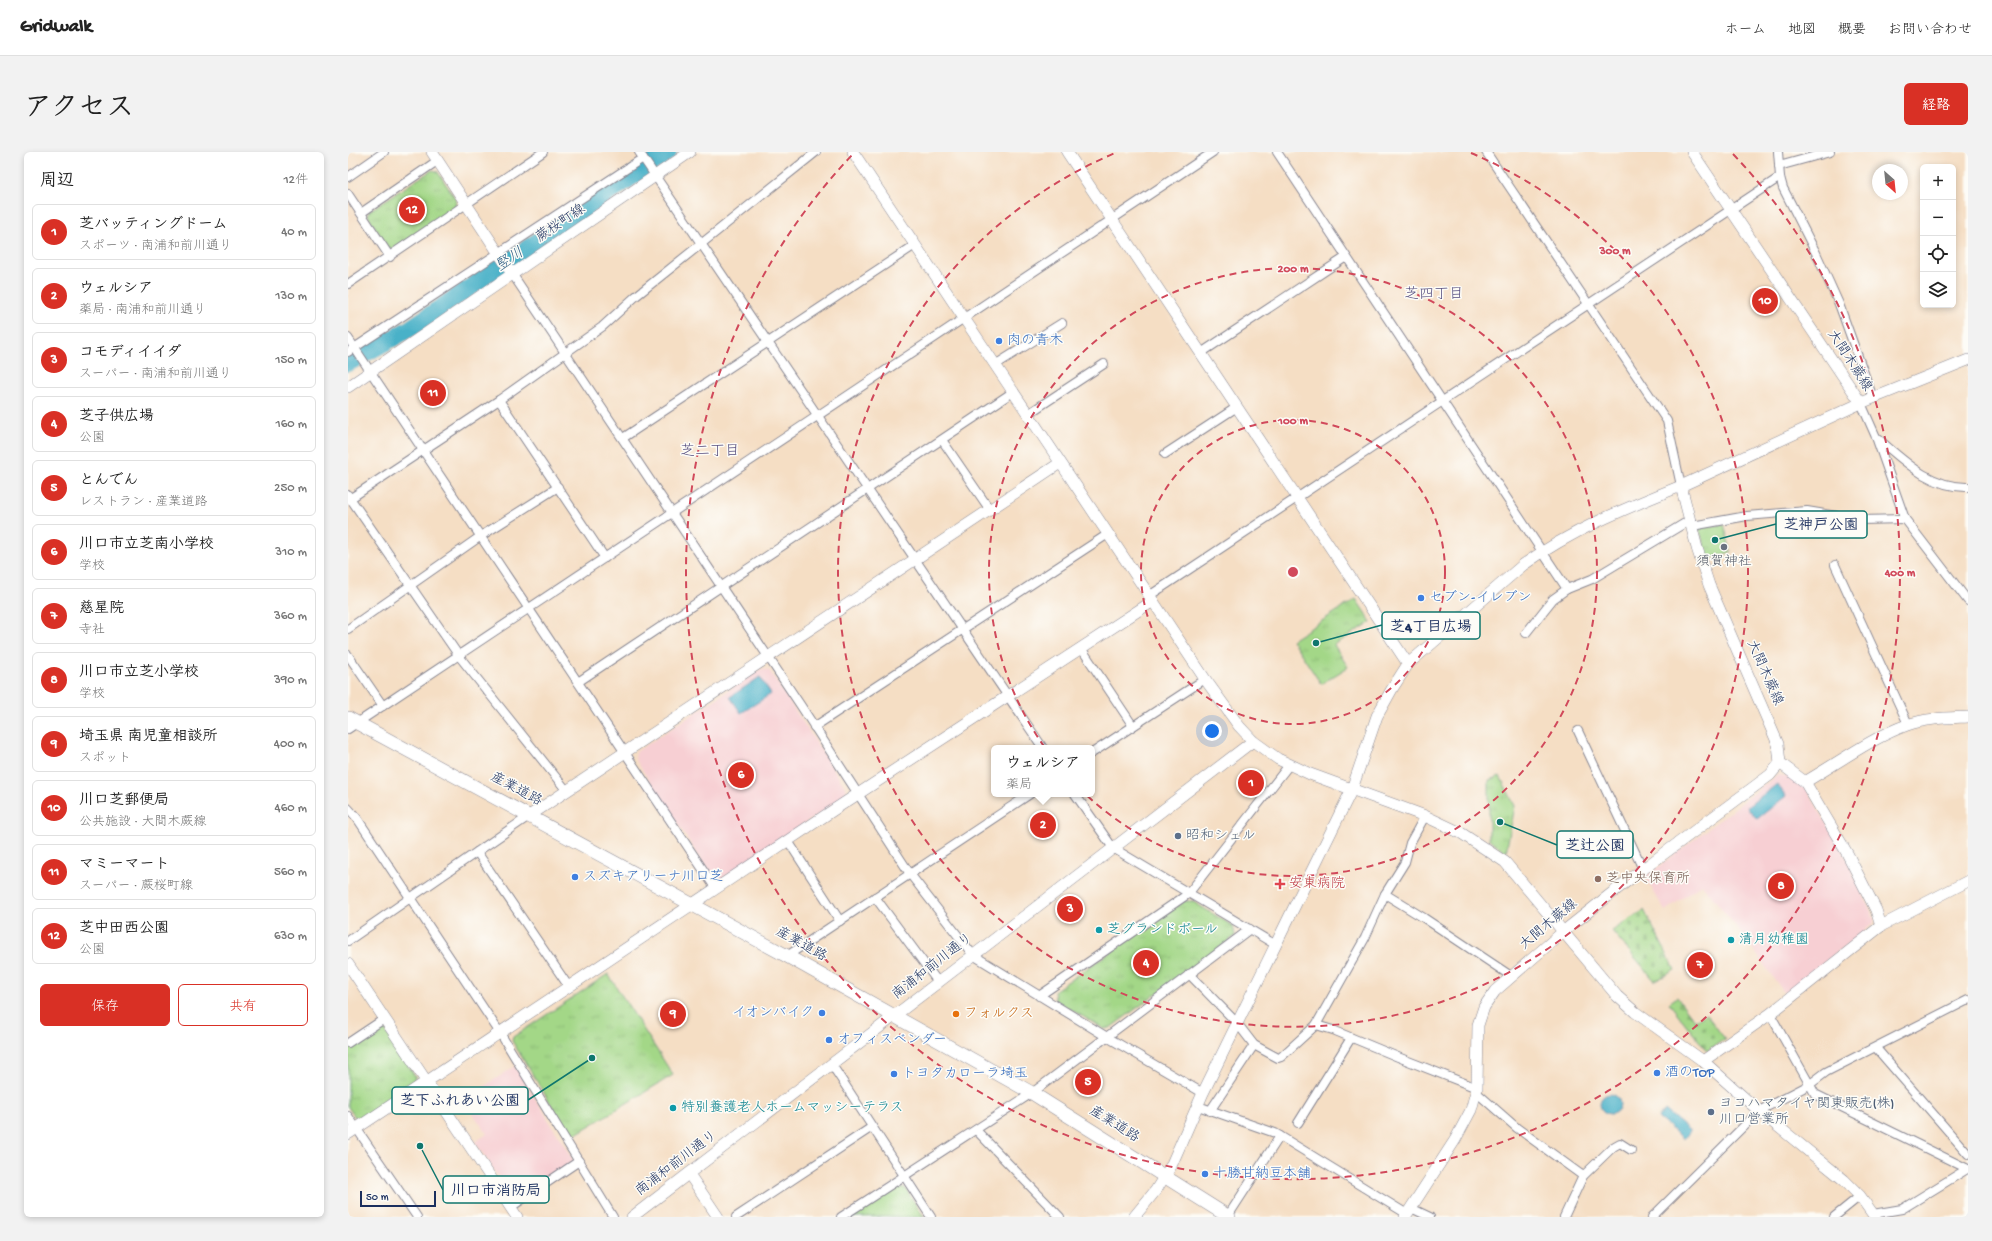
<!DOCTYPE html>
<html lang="ja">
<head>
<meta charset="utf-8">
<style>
  body { margin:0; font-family:"Gochi Hand","Klee One",sans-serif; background:#f2f2f2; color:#222 }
  .controls { position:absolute; right:12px; top:12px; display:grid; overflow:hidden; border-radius:6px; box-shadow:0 2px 6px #0003 }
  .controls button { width:36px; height:36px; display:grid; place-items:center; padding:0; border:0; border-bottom:1px solid #e0e0e0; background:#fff; color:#222; font:20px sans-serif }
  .compass { position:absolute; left:1524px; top:12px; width:36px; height:36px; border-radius:50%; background:#fff; box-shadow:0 2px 6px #0003; rotate:153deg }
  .scale { position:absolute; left:12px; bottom:10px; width:76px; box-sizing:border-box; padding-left:4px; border:2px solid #1b2f5e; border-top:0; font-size:11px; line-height:14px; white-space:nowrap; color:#1b2f5e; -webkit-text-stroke:3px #fdfcf7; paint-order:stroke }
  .you { position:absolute; left:864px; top:579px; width:14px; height:14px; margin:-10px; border:3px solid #fff; border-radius:50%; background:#1a73e8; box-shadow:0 0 0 6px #1a73e833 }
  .badge { display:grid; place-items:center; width:26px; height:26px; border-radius:50%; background:#d93025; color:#fff; font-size:13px; font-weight:700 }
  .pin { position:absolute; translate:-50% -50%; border:2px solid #fff; box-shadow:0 1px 4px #0006 }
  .popup { position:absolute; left:643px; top:593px; width:104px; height:52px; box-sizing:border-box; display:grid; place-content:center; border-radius:6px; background:#fff; filter:drop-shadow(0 1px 3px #0005); font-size:13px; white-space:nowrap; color:#767676 }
  .popup b { font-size:15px; color:#222 }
  .popup::after { content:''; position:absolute; left:50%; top:100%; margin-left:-8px; border:8px solid transparent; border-top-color:#fff }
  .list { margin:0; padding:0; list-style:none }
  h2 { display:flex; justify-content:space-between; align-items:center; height:52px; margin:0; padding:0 16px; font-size:17px }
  h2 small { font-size:13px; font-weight:400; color:#767676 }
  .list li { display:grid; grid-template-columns:26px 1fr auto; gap:12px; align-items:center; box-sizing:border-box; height:56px; margin:0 8px 8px; padding:0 8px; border:1px solid #e0e0e0; border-radius:6px }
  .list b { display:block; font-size:15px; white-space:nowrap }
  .list p { margin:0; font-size:13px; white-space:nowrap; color:#767676 }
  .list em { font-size:13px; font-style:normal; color:#767676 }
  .actions { display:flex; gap:8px; padding:12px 16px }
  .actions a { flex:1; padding:9px 0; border:1px solid #d93025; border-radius:6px; text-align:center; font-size:14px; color:#d93025 }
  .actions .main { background:#d93025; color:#fff }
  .icon { flex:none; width:22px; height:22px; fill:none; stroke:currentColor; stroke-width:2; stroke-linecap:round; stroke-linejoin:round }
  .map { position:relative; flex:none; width:1620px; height:1065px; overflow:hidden; border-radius:6px }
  header { display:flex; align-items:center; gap:24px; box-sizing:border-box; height:56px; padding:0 20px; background:#fff; border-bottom:1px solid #e0e0e0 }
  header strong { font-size:19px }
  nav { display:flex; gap:22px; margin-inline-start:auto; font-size:14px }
  .intro { display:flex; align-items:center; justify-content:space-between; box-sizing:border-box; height:96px; padding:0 24px }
  h1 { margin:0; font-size:28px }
  .button { padding:10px 18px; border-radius:6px; background:#d93025; color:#fff; font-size:14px; font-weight:700 }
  main { display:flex; gap:24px; padding:0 24px }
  aside { flex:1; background:#fff; border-radius:6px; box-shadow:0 2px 6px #0003 }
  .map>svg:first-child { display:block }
  .built { fill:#f7cfd3 }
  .grass { fill:url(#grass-tufts); stroke:#5f8372 }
  .cemetery { fill:url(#cemetery-stones); stroke:#5f8372 }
  .water { fill:#49b1c8; stroke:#327093 }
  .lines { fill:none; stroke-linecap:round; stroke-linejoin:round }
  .river { stroke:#49b1c8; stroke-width:18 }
  .street-casing { stroke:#888691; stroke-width:10 }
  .secondary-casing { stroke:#888691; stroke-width:12 }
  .primary-casing { stroke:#888691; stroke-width:14 }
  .street { stroke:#fff; stroke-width:8 }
  .secondary { stroke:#fff; stroke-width:11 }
  .primary { stroke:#fff; stroke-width:13 }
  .ring { fill:none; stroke:#d1495b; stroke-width:2; stroke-dasharray:7 5 }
  .shop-dot { fill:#3f7fe0; stroke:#fdfcf7; stroke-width:1.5 }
  .worship-dot { fill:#6b7280; stroke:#fdfcf7; stroke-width:1.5 }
  .service-dot { fill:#5c6f8a; stroke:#fdfcf7; stroke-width:1.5 }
  .education-dot { fill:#8d6e63; stroke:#fdfcf7; stroke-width:1.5 }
  .health-dot { fill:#e0444e; stroke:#fdfcf7; stroke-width:1.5 }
  .culture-dot { fill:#0f9aa8; stroke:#fdfcf7; stroke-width:1.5 }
  .food-dot { fill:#e8710a; stroke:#fdfcf7; stroke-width:1.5 }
  .labels { text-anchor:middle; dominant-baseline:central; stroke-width:3; stroke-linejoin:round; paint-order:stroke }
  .street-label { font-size:14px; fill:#1b2f5e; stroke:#fdfcf7 }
  .shop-label { font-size:14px; fill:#366cbe; stroke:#fdfcf7; text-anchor:start }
  .worship-label { font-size:14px; fill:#5b616d; stroke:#fdfcf7 }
  .service-label { font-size:14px; fill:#4e5e75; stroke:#fdfcf7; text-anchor:start }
  .education-label { font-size:14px; fill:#785e54; stroke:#fdfcf7; text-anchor:start }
  .health-label { font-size:14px; fill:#be3a42; stroke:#fdfcf7; text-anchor:start }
  .culture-label { font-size:14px; fill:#0d838f; stroke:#fdfcf7; text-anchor:start }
  .food-label { font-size:14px; fill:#c56008; stroke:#fdfcf7; text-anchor:start }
  .water-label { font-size:15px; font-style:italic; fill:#2b5c83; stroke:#fdfcf7 }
  .neighbourhood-label { font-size:15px; fill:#5a5282; stroke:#fdfcf7 }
  .centre { fill:#d1495b; stroke:#fdfcf7; stroke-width:2 }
  .ring-label { font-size:12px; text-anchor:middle; font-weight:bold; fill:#d1495b; stroke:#fdfcf7; stroke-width:3; stroke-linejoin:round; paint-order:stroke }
  .leader { fill:none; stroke:#0f766e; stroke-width:1.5 }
  .callout-dot { fill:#0f766e; stroke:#fdfcf7; stroke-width:1.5 }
  .callout { fill:#fdfcf7; stroke:#0f766e; stroke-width:1.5 }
  .callout-label { font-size:15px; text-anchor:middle; font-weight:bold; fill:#1b2f5e }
</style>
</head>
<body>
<header>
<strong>Gridwalk</strong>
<nav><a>ホーム</a><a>地図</a><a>概要</a><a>お問い合わせ</a></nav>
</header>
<div class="intro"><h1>アクセス</h1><a class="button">経路</a></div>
<main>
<aside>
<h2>周辺<small>12件</small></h2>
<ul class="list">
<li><span class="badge">1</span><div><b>芝バッティングドーム</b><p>スポーツ · 南浦和前川通り</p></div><em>40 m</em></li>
<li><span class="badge">2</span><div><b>ウェルシア</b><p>薬局 · 南浦和前川通り</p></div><em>130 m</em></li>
<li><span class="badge">3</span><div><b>コモディイイダ</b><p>スーパー · 南浦和前川通り</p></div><em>150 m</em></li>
<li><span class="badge">4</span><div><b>芝子供広場</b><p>公園</p></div><em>160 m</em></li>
<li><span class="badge">5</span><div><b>とんでん</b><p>レストラン · 産業道路</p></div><em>250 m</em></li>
<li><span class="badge">6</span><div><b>川口市立芝南小学校</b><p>学校</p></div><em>310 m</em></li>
<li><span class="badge">7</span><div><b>慈星院</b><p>寺社</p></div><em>360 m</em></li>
<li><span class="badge">8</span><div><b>川口市立芝小学校</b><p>学校</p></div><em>390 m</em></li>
<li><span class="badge">9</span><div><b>埼玉県 南児童相談所</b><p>スポット</p></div><em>400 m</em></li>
<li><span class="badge">10</span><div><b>川口芝郵便局</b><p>公共施設 · 大間木蕨線</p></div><em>460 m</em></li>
<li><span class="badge">11</span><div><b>マミーマート</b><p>スーパー · 蕨桜町線</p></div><em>560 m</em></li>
<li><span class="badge">12</span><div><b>芝中田西公園</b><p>公園</p></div><em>630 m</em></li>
</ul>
<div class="actions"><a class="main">保存</a><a>共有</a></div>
</aside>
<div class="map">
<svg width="1620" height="1065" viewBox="0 0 1620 1065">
  <defs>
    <pattern id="grass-tufts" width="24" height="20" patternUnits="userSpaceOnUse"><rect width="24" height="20" fill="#a3d787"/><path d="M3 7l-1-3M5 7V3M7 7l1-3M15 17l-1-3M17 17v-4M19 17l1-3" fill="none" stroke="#8cb977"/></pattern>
    <pattern id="cemetery-stones" width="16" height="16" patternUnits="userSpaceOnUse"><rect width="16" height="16" fill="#a3d787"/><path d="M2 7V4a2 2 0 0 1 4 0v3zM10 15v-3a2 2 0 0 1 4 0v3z" fill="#8cb977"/></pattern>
  </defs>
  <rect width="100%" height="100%" fill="#fdfcf7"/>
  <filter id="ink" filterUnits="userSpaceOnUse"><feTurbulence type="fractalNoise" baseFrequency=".025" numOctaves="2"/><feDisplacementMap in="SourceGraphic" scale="8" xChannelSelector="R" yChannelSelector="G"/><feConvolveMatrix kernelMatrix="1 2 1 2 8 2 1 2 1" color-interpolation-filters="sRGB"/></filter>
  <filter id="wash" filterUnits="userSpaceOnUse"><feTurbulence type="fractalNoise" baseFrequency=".012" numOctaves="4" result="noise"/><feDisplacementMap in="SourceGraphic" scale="16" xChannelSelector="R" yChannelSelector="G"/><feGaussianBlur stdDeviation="0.9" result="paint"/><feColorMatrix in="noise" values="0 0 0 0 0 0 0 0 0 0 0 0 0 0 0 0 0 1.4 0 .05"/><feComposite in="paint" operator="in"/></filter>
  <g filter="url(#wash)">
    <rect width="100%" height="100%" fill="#f5dec4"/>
    <g class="built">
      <polygon points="413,517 421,518 499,638 495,646 373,727 365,726 287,607 288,600"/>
      <polygon points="1430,623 1443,625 1456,633 1496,701 1526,766 1526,771 1437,842 1397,786 1354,732 1317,759 1297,725"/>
      <polygon points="167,914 226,1009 166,1048 127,990 139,982 116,948"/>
    </g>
    <g class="grass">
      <polygon points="84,18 89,19 108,47 107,57 45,97 40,96 20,64 21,59"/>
      <polygon points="1376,372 1383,400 1360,407 1351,376"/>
      <polygon points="1008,447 1023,470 986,493 1000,515 973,532 944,488"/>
      <polygon points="1152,624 1167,654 1158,700 1141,687 1141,628"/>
      <polygon points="837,749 844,749 885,774 887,784 762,876 756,877 707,848 706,839"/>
      <polygon points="260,822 325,923 223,985 164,889 165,885"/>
      <polygon points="31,875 35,875 67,924 66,932 14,967 7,965 0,955 0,896"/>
      <polygon points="549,1035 557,1036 576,1065 504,1065"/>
    </g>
    <g class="cemetery">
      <polygon points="1296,758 1327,818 1307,829 1264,779"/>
      <polygon points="1329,845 1347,869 1358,862 1377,887 1359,899 1321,851"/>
    </g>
    <g class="water">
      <polygon points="412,525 423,542 393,561 382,545"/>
      <polygon points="1429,632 1438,644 1409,667 1399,655"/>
      <circle cx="1262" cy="952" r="10"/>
      <polygon points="1317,958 1342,979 1336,987 1310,966"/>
    </g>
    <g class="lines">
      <polyline class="river" points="0,211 63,176 320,0"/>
    </g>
  </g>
  <g filter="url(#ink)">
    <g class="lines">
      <defs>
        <g id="street">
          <polyline points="291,0 695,596"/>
          <polyline points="929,0 1219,437"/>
          <polyline points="1138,0 1319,269 1333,334"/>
          <polyline points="1430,0 1432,25 1435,36 1468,101 1491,152 1525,246"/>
          <polyline points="1431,14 1482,0"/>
          <polyline points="0,25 36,0"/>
          <polyline points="0,42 42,105"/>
          <polyline points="13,61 89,9"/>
          <polyline points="165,123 453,554 562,722 625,803 759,885 855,941"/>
          <polyline points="0,132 195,0"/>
          <polyline points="0,186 368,737"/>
          <polyline points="0,200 295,6"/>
          <polyline points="853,201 998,105"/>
          <polyline points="647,213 714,171"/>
          <polyline points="151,248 257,406"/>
          <polyline points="1513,251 1528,285 1557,367 1620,449"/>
          <polyline points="680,262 756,212"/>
          <path d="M1528 285C1555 308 1582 336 1620 335"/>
          <polyline points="275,286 567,93"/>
          <polyline points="594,288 642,358"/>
          <polyline points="817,302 889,255"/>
          <polyline points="0,343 111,504 219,639"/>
          <polyline points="0,348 151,248 254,175 288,144 468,0"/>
          <polyline points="1344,374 1399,364 1459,359 1513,368 1557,367"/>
          <polyline points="1487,413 1560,572"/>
          <polyline points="801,444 1432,25"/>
          <polyline points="0,477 133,384 210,335"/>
          <polyline points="1178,481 1205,447 1219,437 1244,427 1342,368"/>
          <polyline points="733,496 785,574"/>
          <polyline points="0,503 35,554"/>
          <polyline points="230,530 665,240"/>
          <polyline points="466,575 760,382"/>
          <polyline points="0,577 865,0"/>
          <polyline points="1230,579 1295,717"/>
          <polyline points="744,601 857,527"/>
          <polyline points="727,642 765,696 928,793"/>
          <polyline points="0,656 9,666 152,881 265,1065"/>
          <polyline points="440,689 492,769"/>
          <polyline points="129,700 221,835"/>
          <polyline points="1037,742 1076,766 1163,824"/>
          <polyline points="527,745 590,830"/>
          <polyline points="0,789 181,664"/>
          <polyline points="439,804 682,642"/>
          <polyline points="841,822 889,871 906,893 930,906 933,905 968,873 1017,786 1037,742 1057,710 1062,691 1077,664"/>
          <polyline points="691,844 840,742 941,613"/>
          <polyline points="1422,862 1467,942 1620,1017"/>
          <polyline points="968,873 985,878 1050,905 1129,936"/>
          <polyline points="0,891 36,867"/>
          <polyline points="1528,896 1620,1002"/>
          <polyline points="484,913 583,1065"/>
          <polyline points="1128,940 1169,976 1235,1024"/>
          <polyline points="850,954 927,981 1059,1062"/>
          <polyline points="862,959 906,893"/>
          <polyline points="0,964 69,1065"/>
          <polyline points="950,971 1003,886"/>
          <polyline points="628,978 712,1065"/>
          <polyline points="163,1055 231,1009"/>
          <polyline points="1063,1056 1082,1065"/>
          <polyline points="1525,1062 1554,1057 1619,1017"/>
          <polyline points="880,1064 932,984"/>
          <polyline points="388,1065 524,975"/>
          <polyline points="493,1065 684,941 902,777"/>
          <polyline points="1216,1065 1235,1024 1265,995 1272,991 1283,998"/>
          <polyline points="1304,1065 1411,959 1461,933 1478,920 1620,848"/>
          <polyline points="1486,1065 1512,1044"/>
        </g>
        <g id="secondary">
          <polyline points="84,0 165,123"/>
          <polyline points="505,0 857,527 891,574 905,589 930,607 962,622 1077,664 1113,681 1157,710 1269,844 1287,860 1355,909 1411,959 1496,1028 1512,1044 1527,1065"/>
          <polyline points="719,0 1060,512"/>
          <polyline points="1344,0 1513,251"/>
          <polyline points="0,235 342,0"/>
          <polyline points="1432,611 1457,630 1499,701 1528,758 1533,774"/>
          <path d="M1457 630C1490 611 1523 586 1559 573 1578 566 1600 566 1620 565"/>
          <polyline points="181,664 712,311"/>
          <polyline points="0,812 169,1065"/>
          <polyline points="1355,909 1422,862 1533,774 1620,729"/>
          <polyline points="0,982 487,657 805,449"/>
          <polyline points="341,1022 370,1065"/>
          <polyline points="284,1065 905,589"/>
          <path d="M786 1065 808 1038 823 1014 855 941 1004 637 1029 564 1044 537 1060 512 1175 413C1224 378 1278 356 1333 334"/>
          <polyline points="1057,1065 1107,988 1123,958 1129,936 1130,873 1136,855 1147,839 1216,779 1283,726 1422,623 1432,611 1430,592 1361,433 1349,396 1333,334 1513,251 1620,208"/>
        </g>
        <polyline id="primary" points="0,566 439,804 684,941 881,1065"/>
      </defs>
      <use href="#street" class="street-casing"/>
      <use href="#secondary" class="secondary-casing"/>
      <use href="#primary" class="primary-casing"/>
      <use href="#street" class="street"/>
      <use href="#secondary" class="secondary"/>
      <use href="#primary" class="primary"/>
    </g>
  </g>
  <g class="ring">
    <circle cx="945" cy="420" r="152"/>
    <circle cx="945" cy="420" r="304"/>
    <path d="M1123 1A455 455 0 1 1 767 1"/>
    <path d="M1385 2A607 607 0 1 1 505 2"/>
  </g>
  <g class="shop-dot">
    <circle cx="651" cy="189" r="4"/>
    <circle cx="1073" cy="446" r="4"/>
    <circle cx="227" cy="725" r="4"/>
    <circle cx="474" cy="861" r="4"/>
    <circle cx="481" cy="888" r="4"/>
    <circle cx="1309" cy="921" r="4"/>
    <circle cx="546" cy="922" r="4"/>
    <circle cx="857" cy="1022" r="4"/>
  </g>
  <circle class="worship-dot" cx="1376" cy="395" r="4"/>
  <g class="service-dot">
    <circle cx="830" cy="684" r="4"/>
    <circle cx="1363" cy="960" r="4"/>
  </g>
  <circle class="education-dot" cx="1250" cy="727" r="4"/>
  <path class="health-dot" d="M930 726h4v4h4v4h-4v4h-4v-4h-4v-4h4z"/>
  <g class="culture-dot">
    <circle cx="751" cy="778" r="4"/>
    <circle cx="1383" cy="788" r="4"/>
    <circle cx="325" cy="956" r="4"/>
  </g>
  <circle class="food-dot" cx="608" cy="862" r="4"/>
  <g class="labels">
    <g class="street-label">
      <text transform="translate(213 72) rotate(-34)">蕨桜町線</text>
      <text transform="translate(1501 209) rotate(57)">大間木蕨線</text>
      <text transform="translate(1416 521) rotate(66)">大間木蕨線</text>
      <text transform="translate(168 638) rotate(28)">産業道路</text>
      <text transform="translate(1201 773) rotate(-40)">大間木蕨線</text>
      <text transform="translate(453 793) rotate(29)">産業道路</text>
      <text transform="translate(585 815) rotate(-38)">南浦和前川通り</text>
      <text transform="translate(766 973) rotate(32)">産業道路</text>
      <text transform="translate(329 1012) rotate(-37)">南浦和前川通り</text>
    </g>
    <g class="shop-label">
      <text x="659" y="189">肉の青木</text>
      <text x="1081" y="446">セブン-イレブン</text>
      <text x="235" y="725">スズキアリーナ川口芝</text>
      <text x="466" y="861" text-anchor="end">イオンバイク</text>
      <text x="489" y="888">オフィスベンダー</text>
      <text x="1317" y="921">酒のTOP</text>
      <text x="554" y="922">トヨタカローラ埼玉</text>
      <text x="865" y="1022">十勝甘納豆本舗</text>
    </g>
    <g class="worship-label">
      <text x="1376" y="410">須賀神社</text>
    </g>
    <g class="service-label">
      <text x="838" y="684">昭和シェル</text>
      <text x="1371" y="952">ヨコハマタイヤ関東販売(株)<tspan x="1371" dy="16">川口営業所</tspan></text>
    </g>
    <g class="education-label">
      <text x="1258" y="727">芝中央保育所</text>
    </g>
    <g class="health-label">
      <text x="941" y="732">安東病院</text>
    </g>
    <g class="culture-label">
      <text x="759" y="778">芝グランドボール</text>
      <text x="1391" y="788">清月幼稚園</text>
      <text x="333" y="956">特別養護老人ホームマッシーテラス</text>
    </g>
    <g class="food-label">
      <text x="616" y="862">フォルクス</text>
    </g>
    <g class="water-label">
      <text transform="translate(162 108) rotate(-34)">竪川</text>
    </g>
    <g class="neighbourhood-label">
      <text x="1086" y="143">芝四丁目</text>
      <text x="362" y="300">芝二丁目</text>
    </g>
  </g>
  <circle cx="945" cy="420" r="6" class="centre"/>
  <g class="ring-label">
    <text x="1267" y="102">300 m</text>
    <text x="945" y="120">200 m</text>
    <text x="945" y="272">100 m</text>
    <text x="1552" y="424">400 m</text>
  </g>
  <path class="leader" d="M1367 388L1428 372M968 491L1034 473M1152 670L1209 693M244 906L180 948M72 994L95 1038"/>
  <g class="callout-dot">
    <circle cx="1367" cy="388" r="4"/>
    <circle cx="968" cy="491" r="4"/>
    <circle cx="1152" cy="670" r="4"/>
    <circle cx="244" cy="906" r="4"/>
    <circle cx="72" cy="994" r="4"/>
  </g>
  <g class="callout">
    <rect x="1428" y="359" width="91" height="27" rx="4"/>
    <rect x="1034" y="460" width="98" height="27" rx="4"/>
    <rect x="1209" y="679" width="76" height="27" rx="4"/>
    <rect x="44" y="935" width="136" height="27" rx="4"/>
    <rect x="95" y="1024" width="106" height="27" rx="4"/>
  </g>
  <g class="callout-label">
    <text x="1473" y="377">芝神戸公園</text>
    <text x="1083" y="479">芝4丁目広場</text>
    <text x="1247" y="698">芝辻公園</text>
    <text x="112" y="953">芝下ふれあい公園</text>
    <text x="148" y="1043">川口市消防局</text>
  </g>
</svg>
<div class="controls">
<button>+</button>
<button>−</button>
<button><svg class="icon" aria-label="locate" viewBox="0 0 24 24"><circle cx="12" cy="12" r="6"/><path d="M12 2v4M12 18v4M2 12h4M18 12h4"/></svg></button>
<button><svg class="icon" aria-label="layers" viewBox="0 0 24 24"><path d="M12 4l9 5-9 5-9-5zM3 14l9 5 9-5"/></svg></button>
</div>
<svg class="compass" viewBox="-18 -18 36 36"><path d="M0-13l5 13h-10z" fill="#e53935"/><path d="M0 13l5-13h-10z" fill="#767676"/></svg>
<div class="scale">50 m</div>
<div class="you"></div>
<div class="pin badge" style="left:903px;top:631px">1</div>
<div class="pin badge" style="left:695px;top:673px">2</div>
<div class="popup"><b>ウェルシア</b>薬局</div>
<div class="pin badge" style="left:722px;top:757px">3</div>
<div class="pin badge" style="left:798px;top:811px">4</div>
<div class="pin badge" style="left:740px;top:930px">5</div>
<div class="pin badge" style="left:393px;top:623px">6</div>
<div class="pin badge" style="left:1352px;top:813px">7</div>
<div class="pin badge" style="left:1433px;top:734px">8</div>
<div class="pin badge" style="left:325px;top:862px">9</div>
<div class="pin badge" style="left:1417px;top:149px">10</div>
<div class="pin badge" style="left:85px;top:241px">11</div>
<div class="pin badge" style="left:64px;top:58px">12</div>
</div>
</main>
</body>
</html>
